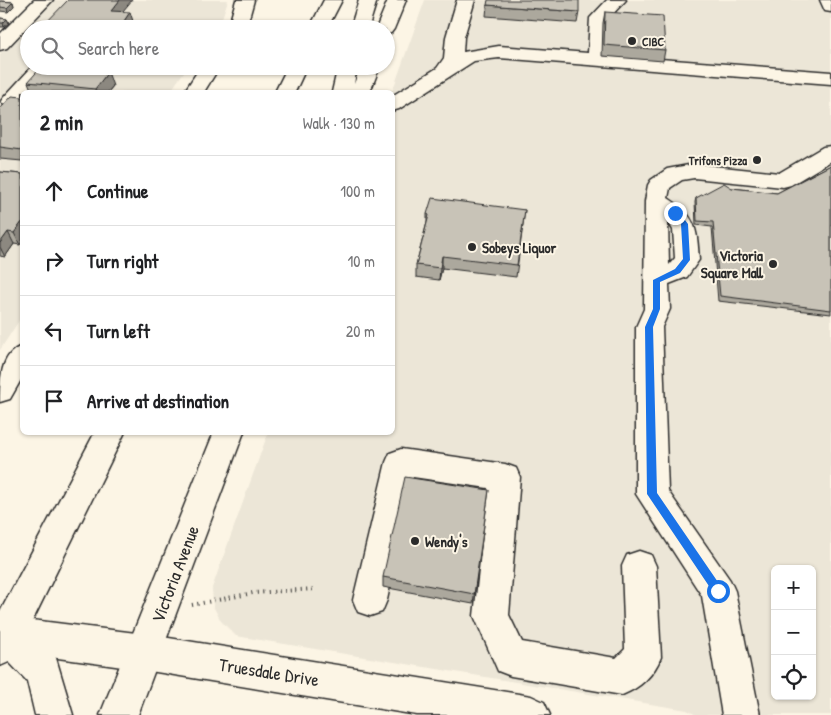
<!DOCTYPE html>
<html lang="en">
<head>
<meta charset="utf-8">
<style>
  body { margin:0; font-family:"Patrick Hand",sans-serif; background:#f6f6f6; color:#202124 }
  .controls { position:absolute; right:15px; bottom:15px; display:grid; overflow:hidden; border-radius:8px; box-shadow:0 1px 4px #0004 }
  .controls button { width:45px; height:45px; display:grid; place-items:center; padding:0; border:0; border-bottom:1px solid #e0e0e0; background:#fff; color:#202124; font:25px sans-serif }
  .stop { position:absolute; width:15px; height:15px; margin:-11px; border:4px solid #1a73e8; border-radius:50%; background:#fff }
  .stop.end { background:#1a73e8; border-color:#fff; box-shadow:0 1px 5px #0008 }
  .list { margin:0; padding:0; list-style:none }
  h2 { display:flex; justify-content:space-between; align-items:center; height:65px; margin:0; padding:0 20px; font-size:21px }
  h2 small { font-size:16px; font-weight:400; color:#757577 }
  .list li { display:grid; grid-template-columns:32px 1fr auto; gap:15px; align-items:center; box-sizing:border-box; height:70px; padding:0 20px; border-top:1px solid #e0e0e0 }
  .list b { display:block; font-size:19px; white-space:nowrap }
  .list em { font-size:16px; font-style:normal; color:#757577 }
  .icon { flex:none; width:28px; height:28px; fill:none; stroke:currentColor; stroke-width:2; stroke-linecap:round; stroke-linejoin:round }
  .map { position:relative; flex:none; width:831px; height:715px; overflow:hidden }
  .search { position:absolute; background:#fff; box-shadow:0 1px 4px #0004; left:20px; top:20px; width:375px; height:55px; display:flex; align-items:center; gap:12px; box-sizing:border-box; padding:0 18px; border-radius:28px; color:#757577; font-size:19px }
  .panel { position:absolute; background:#fff; box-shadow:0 1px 4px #0004; left:20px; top:90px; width:375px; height:345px; border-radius:8px }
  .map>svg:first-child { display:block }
  .built { fill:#ece6d7; fill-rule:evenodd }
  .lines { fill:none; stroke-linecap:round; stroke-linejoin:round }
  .minor-casing { stroke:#2b2b2b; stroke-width:3 }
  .highway-casing { stroke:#2b2b2b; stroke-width:3 }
  .path { stroke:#2b2b2b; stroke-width:4; stroke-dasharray:1 4.5; stroke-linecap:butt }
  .minor { fill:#fcf5e5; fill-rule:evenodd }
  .highway { fill:#fcf5e5; fill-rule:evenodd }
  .wall { fill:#aca89d; stroke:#2b2b2b }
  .shaded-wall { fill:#8c8880; stroke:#2b2b2b }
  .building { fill:#c8c3b7; stroke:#2b2b2b }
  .route { fill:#1a73e8 }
  .poi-dot { fill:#2b2b2b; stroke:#fcf5e5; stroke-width:2 }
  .labels { text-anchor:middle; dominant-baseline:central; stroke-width:4; stroke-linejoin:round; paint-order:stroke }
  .far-poi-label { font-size:12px; font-weight:bold; fill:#2b2b2b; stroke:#fcf5e5; text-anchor:start }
  .poi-label { font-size:15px; font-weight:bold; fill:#2b2b2b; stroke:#fcf5e5; text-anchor:start }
  .near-street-label { font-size:18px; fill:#2b2b2b; stroke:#fcf5e5 }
</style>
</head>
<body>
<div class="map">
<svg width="831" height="715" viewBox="0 0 831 715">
  <rect width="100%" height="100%" fill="#fcf5e5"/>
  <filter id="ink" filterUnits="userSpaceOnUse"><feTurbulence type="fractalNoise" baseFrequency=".02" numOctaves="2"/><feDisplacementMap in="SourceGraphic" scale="10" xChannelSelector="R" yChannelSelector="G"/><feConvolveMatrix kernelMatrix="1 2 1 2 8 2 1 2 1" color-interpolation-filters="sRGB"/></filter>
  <g filter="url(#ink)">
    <g class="built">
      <polygon points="52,0 228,0 222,18 215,29 29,29 29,66 188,66 170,92 22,92 22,316 0,350 0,54"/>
      <path d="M425 0H831V715H696L687 710 236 636 221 621 213 606 212 588 268 433 392 432V92ZM775 569H812V696H775Z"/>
    </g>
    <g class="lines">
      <defs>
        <g id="minor">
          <polygon points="34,0 53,0 7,48 0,50 0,34"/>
          <polygon points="236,0 254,0 246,29 228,29"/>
          <polygon points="457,0 475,0 464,37 463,52 499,46 588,53 590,18 607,0 626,0 608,19 607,55 831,72 831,84 499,58 474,61 399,109 392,111 392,96 437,68 444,58 446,37"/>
          <polygon points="820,0 831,0 831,12 825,11"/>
          <polygon points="37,66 63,66 61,70 44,77 30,92 22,92 22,108 4,105 1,101 4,97 30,69"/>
          <polygon points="201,66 220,66 204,92 184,92"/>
          <path d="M831 146V161L791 185 783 187 694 178 682 180 670 188 668 198C696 216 697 228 699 260L687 277 669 284 670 309 662 327 668 491 730 580 735 591 760 715H722L702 596 636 494V327L644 309 645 201 648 185 651 180 667 169 694 164 779 173 823 147ZM668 221 673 230 675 258 669 265Z"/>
          <path d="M22 346V378L10 399 0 402C0 380 0 354 22 346Z"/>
          <path d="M401 449 505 464 516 468 520 477 509 615 522 642 616 658 625 649 622 566 627 555 639 551 651 555 656 566 661 657C654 675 640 688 622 695L511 676 498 671 474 616 488 488 413 477 387 600 382 612 370 616 358 612 353 600 386 462 390 453Z"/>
          <polygon points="0,616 144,634 531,696 544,702 550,715 417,715 144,670 0,650"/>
        </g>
        <g id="highway">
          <polygon points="324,0 342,0 327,29 309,29"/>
          <polygon points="359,0 377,0 368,29 350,29"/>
          <polygon points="388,0 406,0 394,29 391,33 386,34 386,29 376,29"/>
          <polygon points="288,66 307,66 295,92 275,92"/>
          <polygon points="338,66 357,66 354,84 361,66 380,66 370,92 332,92"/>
          <polygon points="95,432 125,432 28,630 56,658 73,715 35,715 27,681 9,662 0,666 0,612"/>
          <polygon points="214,432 244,432 138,715 100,715"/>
        </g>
      </defs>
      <use href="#minor" class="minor-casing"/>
      <use href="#highway" class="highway-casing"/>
      <polyline class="path" points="192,605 253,593 315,589"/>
      <use href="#minor" class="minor"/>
      <use href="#highway" class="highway"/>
    </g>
    <g class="wall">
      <polygon points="0,1 13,2 14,6 8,12 0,11"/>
      <polygon points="487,5 579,12 577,23 486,16"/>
      <polygon points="605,12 665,50 663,61 602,56 603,23"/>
      <polygon points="0,18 7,19 9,23 4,27 0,27"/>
      <polygon points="29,41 29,53 25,44"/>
      <polygon points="28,82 113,86 108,92 32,92"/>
      <polygon points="22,97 22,161 0,159 0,109"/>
      <polygon points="831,165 831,314 718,301 712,227 696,225 695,202 696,198 732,188 777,193"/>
      <polygon points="0,172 22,174 22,242 20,245 14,244 5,257 0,256"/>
      <polygon points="525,210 516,277 442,268 439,280 416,277 416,265 427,222 427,214"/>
      <polygon points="489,490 473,604 383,587 383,577"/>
    </g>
    <g class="shaded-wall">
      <polygon points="120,0 132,0 114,22 111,11"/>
      <polygon points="13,2 14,6 8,12 7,8"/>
      <polygon points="130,12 134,24 129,29 124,21"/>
      <polygon points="7,19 9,23 4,27 3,23"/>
      <polygon points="108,72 113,86 108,92 96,92 95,89"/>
      <polygon points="22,222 22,242 20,245 14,233"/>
      <polygon points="8,232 14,244 5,257 0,247 0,243"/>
      <polygon points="442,256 442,268 439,280 440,268"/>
    </g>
    <g class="building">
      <polygon points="68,0 120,0 111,11 130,12 124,21 130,28 137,29 40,29"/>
      <polygon points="488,0 579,0 579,12 487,5"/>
      <polygon points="0,1 13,2 7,8 0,7"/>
      <polygon points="605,12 663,16 665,50 604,45"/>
      <polygon points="0,18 7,19 3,23 0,23"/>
      <polygon points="42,66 51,66 108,72 95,89 28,82"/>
      <polygon points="12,96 22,97 22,150 0,147 0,109"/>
      <polygon points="831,165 831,310 720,296 713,222 697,221 696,198 724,183 732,188 777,193"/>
      <polygon points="0,172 22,174 22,222 14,233 8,232 0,243"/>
      <polygon points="432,198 525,210 517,265 442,256 440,268 416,265 429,215 427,214"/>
      <polygon points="405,477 489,490 474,594 383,577"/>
    </g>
  </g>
  <polygon class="route" points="673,211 678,211 688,224 690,260 680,273 660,282 660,309 653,327 657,493 722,588 722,595 718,596 715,595 647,494 645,327 653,309 653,280 675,269 683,259 681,224 673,214"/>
  <g class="poi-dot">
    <circle cx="632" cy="41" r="5"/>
    <circle cx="757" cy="160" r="5"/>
    <circle cx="472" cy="247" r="5"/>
    <circle cx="773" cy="264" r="5"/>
    <circle cx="415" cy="541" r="5"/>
  </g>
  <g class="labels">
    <g class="far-poi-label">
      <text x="642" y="41">CIBC</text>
      <text x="747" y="160" text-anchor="end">Trifons Pizza</text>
    </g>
    <g class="poi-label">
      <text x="482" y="247">Sobeys Liquor</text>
      <text x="763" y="255" text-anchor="end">Victoria<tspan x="763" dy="17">Square Mall</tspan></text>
      <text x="425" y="541">Wendy's</text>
    </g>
    <g class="near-street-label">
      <text transform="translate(175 574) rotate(-69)">Victoria Avenue</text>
      <text transform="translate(269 672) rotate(9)">Truesdale Drive</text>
    </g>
  </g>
</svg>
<div class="controls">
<button>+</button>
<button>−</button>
<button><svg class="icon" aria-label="locate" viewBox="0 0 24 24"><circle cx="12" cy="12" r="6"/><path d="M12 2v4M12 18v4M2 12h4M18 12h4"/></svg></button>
</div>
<div class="stop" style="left:718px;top:591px"></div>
<div class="stop end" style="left:675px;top:213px"></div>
<div class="search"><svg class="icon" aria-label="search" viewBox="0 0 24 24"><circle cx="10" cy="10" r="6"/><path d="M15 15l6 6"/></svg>Search here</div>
<section class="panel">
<h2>2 min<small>Walk · 130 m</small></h2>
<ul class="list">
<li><svg class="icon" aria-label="ahead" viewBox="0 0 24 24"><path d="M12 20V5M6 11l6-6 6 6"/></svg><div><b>Continue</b></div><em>100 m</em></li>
<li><svg class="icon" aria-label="right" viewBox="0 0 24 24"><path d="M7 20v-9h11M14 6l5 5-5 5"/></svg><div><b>Turn right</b></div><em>10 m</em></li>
<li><svg class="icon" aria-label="left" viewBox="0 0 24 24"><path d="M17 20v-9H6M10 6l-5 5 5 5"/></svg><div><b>Turn left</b></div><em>20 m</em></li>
<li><svg class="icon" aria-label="arrive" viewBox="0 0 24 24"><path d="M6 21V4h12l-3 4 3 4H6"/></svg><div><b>Arrive at destination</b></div></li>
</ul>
</section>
</div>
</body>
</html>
